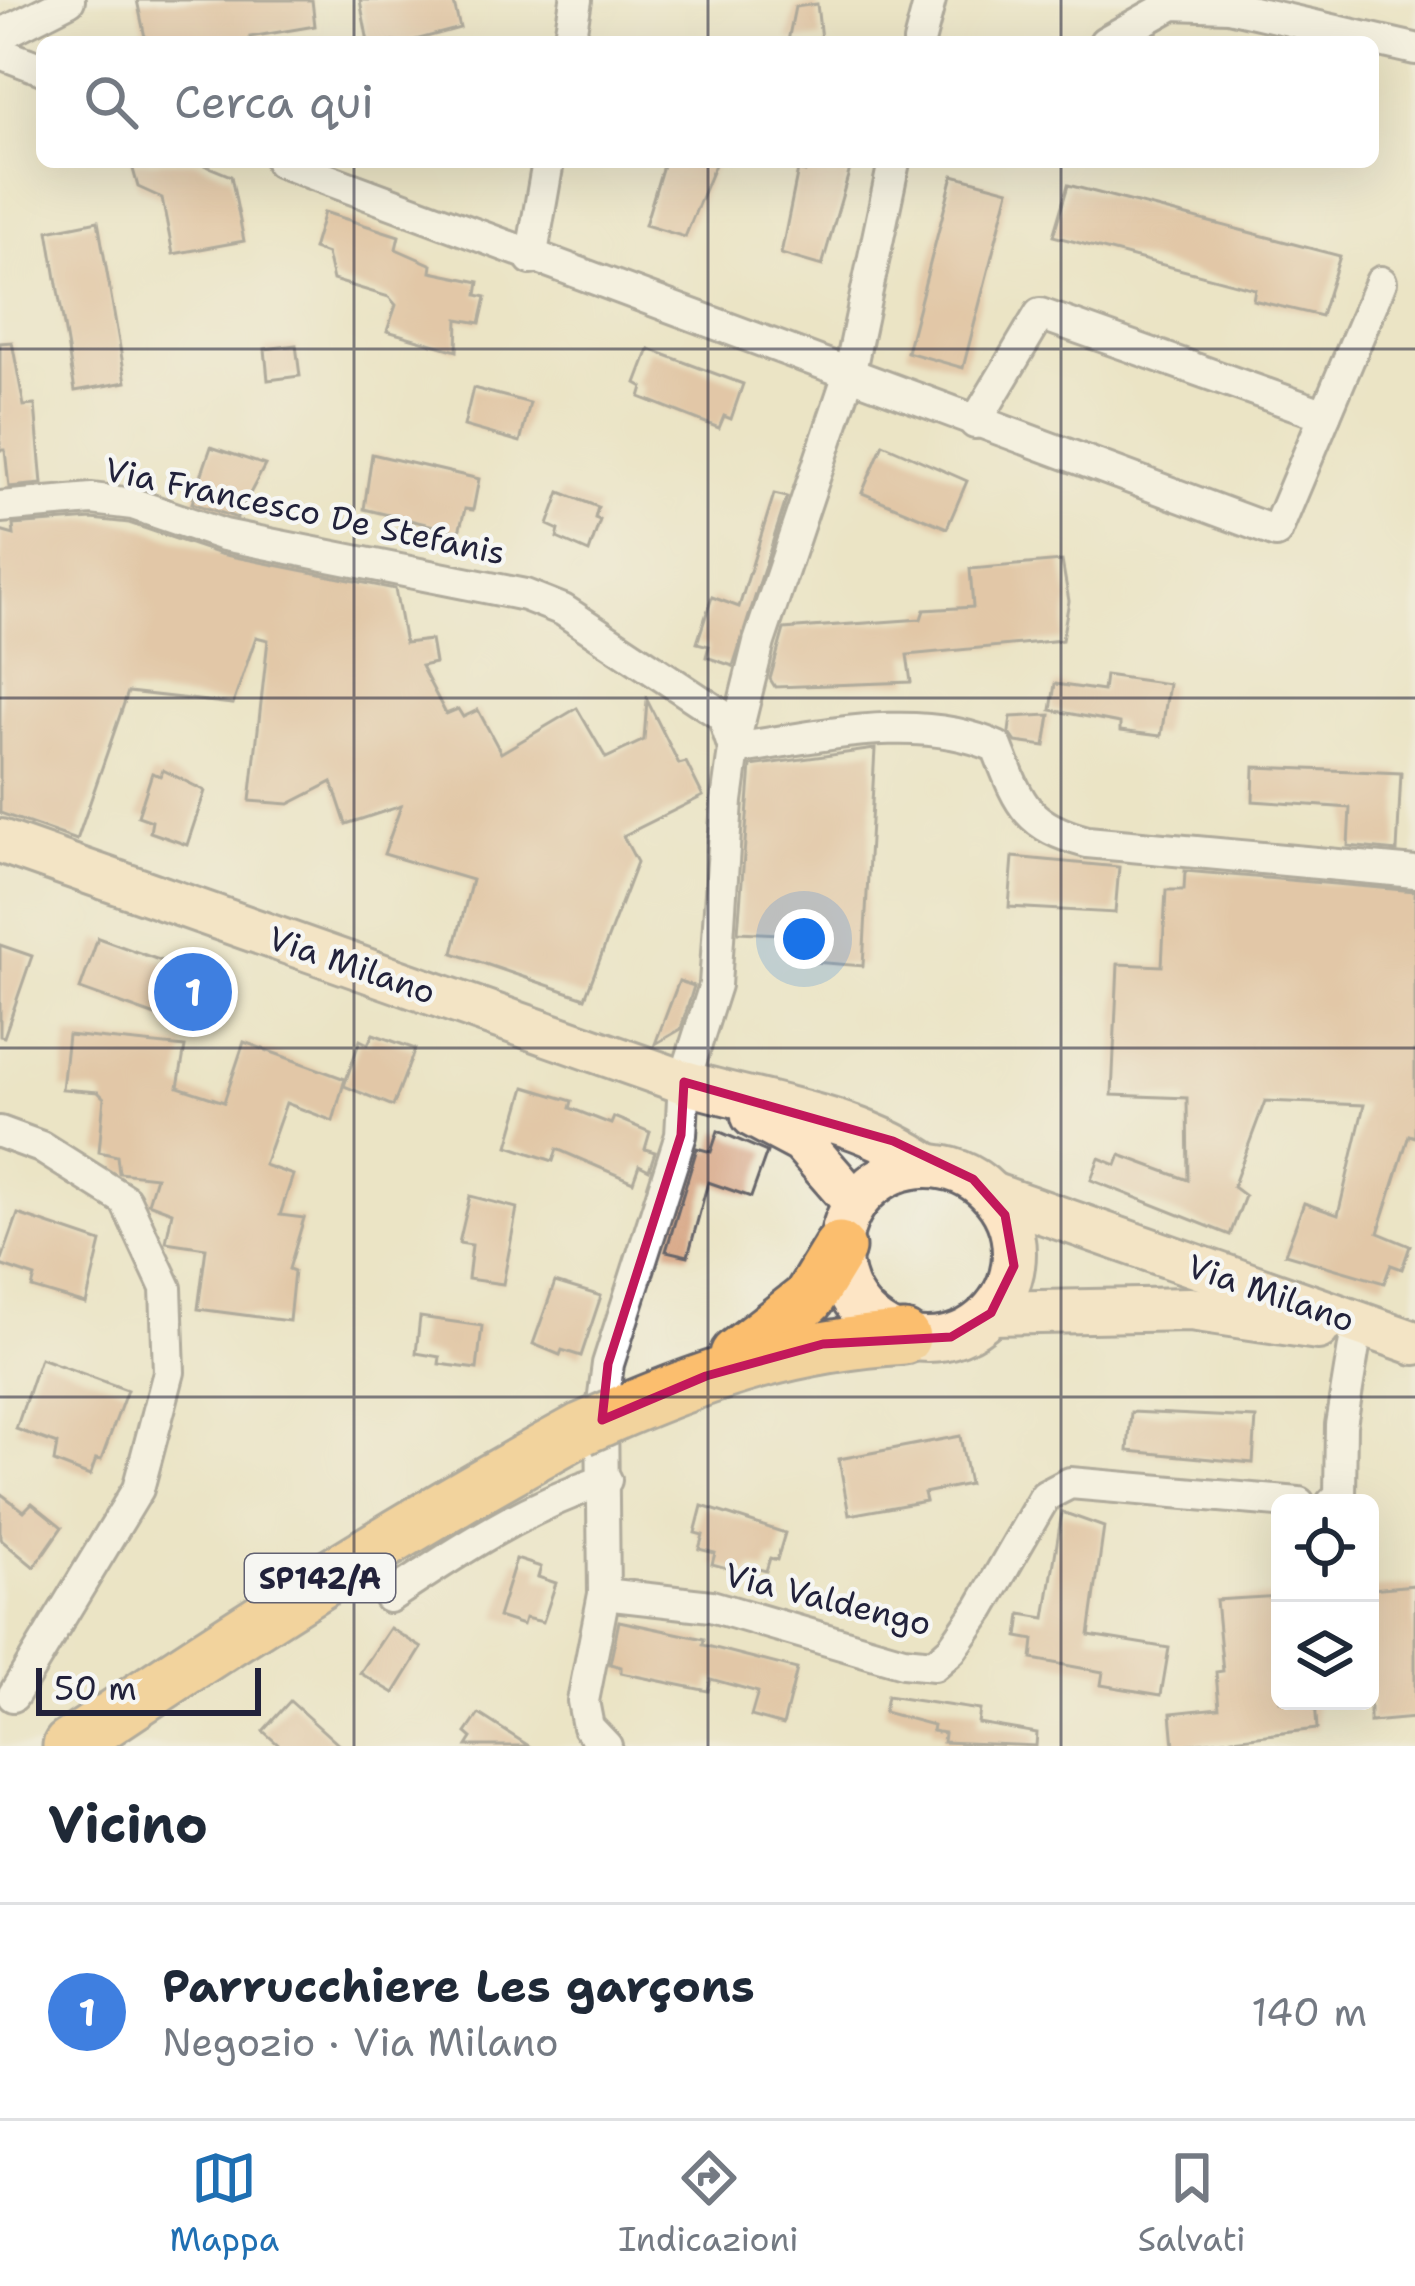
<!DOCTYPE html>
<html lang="it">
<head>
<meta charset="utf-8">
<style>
  body { margin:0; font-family:"Shantell Sans",sans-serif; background:#f2f2f3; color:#1f2937 }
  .controls { position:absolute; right:36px; bottom:36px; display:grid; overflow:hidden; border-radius:18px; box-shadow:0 12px 48px #0002 }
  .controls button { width:108px; height:108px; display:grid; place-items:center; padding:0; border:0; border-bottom:3px solid #e0e1e3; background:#fff; color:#1f2937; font:60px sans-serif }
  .scale { position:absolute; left:36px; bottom:30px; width:225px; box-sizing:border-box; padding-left:12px; border:6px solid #22223b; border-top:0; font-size:33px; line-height:42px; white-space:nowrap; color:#22223b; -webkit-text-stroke:9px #f6f6f2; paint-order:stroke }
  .you { position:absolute; left:804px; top:939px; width:42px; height:42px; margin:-30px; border:9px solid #fff; border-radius:50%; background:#1a73e8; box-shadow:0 0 0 18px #1a73e833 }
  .badge { display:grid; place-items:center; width:78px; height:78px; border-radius:50%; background:#1f6fb2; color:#fff; font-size:39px; font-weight:700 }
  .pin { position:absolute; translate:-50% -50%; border:6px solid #fff; box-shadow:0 3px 12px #0006 }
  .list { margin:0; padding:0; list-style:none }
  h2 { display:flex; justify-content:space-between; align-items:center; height:156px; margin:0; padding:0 48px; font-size:51px }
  h2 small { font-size:39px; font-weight:400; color:#747a83 }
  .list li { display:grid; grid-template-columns:78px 1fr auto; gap:36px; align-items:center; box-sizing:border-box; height:216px; padding:0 48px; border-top:3px solid #e0e1e3 }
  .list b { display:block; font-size:45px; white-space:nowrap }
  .list p { margin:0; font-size:39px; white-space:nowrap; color:#747a83 }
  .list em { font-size:39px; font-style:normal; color:#747a83 }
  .icon { flex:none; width:66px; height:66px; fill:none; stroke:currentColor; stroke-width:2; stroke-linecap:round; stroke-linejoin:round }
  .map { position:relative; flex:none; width:1415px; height:1746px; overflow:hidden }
  .search { position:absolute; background:#fff; box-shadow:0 12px 48px #0002; left:36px; right:36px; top:36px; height:132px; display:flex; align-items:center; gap:30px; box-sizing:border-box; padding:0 42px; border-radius:18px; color:#747a83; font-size:45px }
  .sheet { height:372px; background:#fff }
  nav { display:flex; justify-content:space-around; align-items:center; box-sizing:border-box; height:168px; border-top:3px solid #e0e1e3; background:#fff; font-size:33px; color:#747a83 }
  nav a { display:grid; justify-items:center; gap:6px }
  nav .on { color:#1f6fb2 }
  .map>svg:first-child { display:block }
  .building { fill:#d7a583 }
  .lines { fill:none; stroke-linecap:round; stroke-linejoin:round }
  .minor-casing { stroke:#68666b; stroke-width:36 }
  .secondary-casing { stroke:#68666b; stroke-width:48 }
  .trunk-casing { stroke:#68666b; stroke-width:57 }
  .minor { stroke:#fff; stroke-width:30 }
  .secondary { stroke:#fde5c5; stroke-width:42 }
  .trunk { stroke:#fbbe6e; stroke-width:51 }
  .trunk-bridge-casing { stroke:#68666b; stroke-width:57; stroke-linecap:butt }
  .trunk-bridge { stroke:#fbbe6e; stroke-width:51 }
  .marked { fill:none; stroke:#c2185b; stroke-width:9; stroke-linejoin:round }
  .grid { fill:none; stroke:#22223b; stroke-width:3; stroke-opacity:0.55 }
  .labels { text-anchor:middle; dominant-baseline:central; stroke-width:9; stroke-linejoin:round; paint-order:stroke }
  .shield { fill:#f6f6f2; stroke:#626272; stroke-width:3 }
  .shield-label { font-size:30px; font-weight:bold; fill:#22223b }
  .street-label { font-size:33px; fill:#22223b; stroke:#f6f6f2 }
</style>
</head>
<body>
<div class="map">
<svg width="1415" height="1746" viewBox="0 0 1415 1746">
  <rect width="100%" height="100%" fill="#f6f6f2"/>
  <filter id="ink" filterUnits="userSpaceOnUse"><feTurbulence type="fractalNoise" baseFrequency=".00833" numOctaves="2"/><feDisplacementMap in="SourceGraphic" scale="24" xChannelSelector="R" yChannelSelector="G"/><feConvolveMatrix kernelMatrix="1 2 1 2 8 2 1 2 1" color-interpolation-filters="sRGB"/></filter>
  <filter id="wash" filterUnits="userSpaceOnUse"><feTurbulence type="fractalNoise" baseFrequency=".004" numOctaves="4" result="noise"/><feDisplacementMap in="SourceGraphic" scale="48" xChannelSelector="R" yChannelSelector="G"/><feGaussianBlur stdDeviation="2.7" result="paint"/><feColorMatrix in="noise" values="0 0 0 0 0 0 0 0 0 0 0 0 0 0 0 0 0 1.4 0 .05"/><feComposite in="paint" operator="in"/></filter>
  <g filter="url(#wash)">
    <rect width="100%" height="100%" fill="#ebe4c5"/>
    <g id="blocks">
      <g class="building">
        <polygon points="137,0 312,0 315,26 250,37 251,42 146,42"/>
        <polygon points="360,0 453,0 460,28 408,42 368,42"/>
        <polygon points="817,4 821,39 788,41 795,7"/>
        <polygon points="131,162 197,162 231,176 244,241 173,254 162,198 138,187"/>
        <polygon points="664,162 716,162 685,237 645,225"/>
        <polygon points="808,162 852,162 822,266 781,254 798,170 805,172"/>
        <polygon points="953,175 1009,190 963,368 907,352"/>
        <polygon points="1068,185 1340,256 1321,316 1253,300 1255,289 1053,236"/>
        <polygon points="324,212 399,236 396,249 432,265 431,272 479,282 477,295 486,297 480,323 458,319 457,351 387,331 396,305 389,297 333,280 327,254 313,249"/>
        <polygon points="98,221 126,382 75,391 48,231"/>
        <polygon points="12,342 24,406 35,405 42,484 9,487 5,450 0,450 0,343"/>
        <polygon points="296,345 300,376 268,380 265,349"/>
        <polygon points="649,349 743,384 731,419 724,416 719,428 640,397 643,387 636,383"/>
        <polygon points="473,388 530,403 520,442 464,426"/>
        <polygon points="883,444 967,481 947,528 862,493"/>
        <polygon points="211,447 265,465 237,518 192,503"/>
        <polygon points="372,454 479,479 473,510 465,509 459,532 364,509"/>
        <polygon points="560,492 598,507 595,518 600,520 589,552 557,538 559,530 548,525"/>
        <polygon points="774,494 787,497 733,666 706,657 709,646 697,643 712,597 739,607"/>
        <polygon points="92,519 129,523 220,554 395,589 405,643 431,640 435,663 421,666 446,714 458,709 463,717 478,710 501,753 577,708 606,758 644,740 647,700 679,764 686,762 703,796 623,836 637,862 585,998 453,953 472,880 384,854 401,806 346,824 332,782 289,804 250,801 268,640 256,637 233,704 128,692 77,840 0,813 0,531 14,535 13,525"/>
        <polygon points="1062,561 1069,601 1062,640 907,655 911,682 775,687 770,679 784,629 921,619 924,610 973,607 970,569"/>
        <polygon points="1105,675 1169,684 1161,736 1120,731 1120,723 1051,710 1055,684 1103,691"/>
        <polygon points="1050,715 1045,746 1016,742 1009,732 1011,717"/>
        <polygon points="875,749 863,966 802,961 802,935 738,932 751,766"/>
        <polygon points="1254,767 1401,773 1397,851 1348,846 1350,808 1253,801"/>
        <polygon points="163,770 205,791 187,845 150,832 152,821 138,816 152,773 161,776"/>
        <polygon points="1013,857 1119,867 1115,913 1009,907"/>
        <polygon points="1185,871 1415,891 1415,1137 1409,1135 1378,1233 1410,1246 1402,1269 1391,1265 1384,1283 1285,1254 1304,1203 1338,1215 1364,1105 1265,1101 1233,1187 1245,1196 1230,1235 1091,1180 1099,1158 1116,1165 1120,1155 1188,1180 1187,1098 1112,1095 1118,964 1162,966 1166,890 1184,890"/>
        <polygon points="98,938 209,978 192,1029 80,989"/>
        <polygon points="0,945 32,956 4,1037 0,1036"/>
        <polygon points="679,981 694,986 681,1029 655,1044"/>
        <polygon points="373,1034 415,1049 393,1106 344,1086 360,1040 368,1044"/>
        <polygon points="68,1035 185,1047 178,1087 224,1102 244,1042 345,1079 333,1121 286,1103 264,1165 293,1175 280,1215 304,1218 289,1269 294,1271 289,1321 198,1309 206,1248 166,1242 172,1212 148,1203 156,1177 119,1173 117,1156 99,1152 104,1098 98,1092 62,1089"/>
        <polygon points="525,1087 572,1101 570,1108 611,1124 614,1117 650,1132 645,1149 655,1152 649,1170 639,1165 633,1182 557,1149 553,1161 508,1146"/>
        <polygon points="718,1131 767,1152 751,1197 708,1182 688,1256 666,1251 697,1148 711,1152"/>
        <polygon points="470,1196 517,1208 503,1284 468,1279 472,1245 459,1243"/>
        <polygon points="18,1214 101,1242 86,1304 32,1288 35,1277 0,1265"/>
        <polygon points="555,1282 601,1296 581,1356 562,1350 560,1355 533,1344"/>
        <polygon points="420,1317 482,1326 477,1369 439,1364 440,1357 416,1353"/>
        <polygon points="40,1358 127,1390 101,1460 96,1459 90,1476 54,1462 57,1444 16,1429"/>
        <polygon points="1131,1412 1256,1418 1253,1463 1128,1451"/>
        <polygon points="960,1436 969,1484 924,1493 926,1501 849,1515 839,1459"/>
        <polygon points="0,1493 24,1511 32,1503 62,1527 34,1567 0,1539"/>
        <polygon points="702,1506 785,1533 777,1560 770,1558 766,1571 751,1567 749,1574 712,1564 715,1553 699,1549 703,1535 695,1533"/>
        <polygon points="1062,1512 1104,1527 1089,1635 1169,1648 1161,1695 1101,1685 1103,1672 1032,1659 1034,1640 1018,1637 1021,1614 1045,1618"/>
        <polygon points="516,1559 541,1567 538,1577 556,1583 543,1622 525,1618 523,1625 498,1617"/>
        <polygon points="1415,1585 1415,1718 1370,1722 1370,1589"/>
        <polygon points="1280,1596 1280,1701 1315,1701 1317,1729 1174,1746 1171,1713 1219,1708 1216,1672 1223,1671 1216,1600"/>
        <polygon points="619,1621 704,1639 703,1645 797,1669 783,1725 751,1716 758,1692 711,1679 708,1691 621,1673 621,1667 610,1664"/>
        <polygon points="390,1628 422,1648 394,1693 360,1673"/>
        <polygon points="887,1696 980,1710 978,1723 1037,1733 1036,1746 943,1742 944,1733 932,1731 933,1725 884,1712"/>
        <polygon points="290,1701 340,1746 280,1746 263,1731"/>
        <polygon points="479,1714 529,1746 467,1746 472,1738 466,1733"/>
      </g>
    </g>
  </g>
  <g filter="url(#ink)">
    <use href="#blocks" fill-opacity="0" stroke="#68666b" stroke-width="3"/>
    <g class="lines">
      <defs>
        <g id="minor">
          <polyline points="0,35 69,0"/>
          <polyline points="569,42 576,0"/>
          <polyline points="919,42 930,0"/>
          <polyline points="1105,42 1173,4 1228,6 1415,49"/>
          <polyline points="0,53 42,69"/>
          <polyline points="281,162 1276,532 1381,282"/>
          <polyline points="531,259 548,162"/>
          <polyline points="975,423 1040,314 1325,415"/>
          <path d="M0 507 92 499 133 504 224 535 525 595 563 610 723 716 734 749C817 737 920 711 997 747 1019 803 1025 826 1087 842L1415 872"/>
          <polyline points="0,1132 41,1147 125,1200 166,1288 169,1372 138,1489 13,1696"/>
          <polyline points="1332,1503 1340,1495 1341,1425 1356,1334"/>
          <polyline points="604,1594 711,1606 903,1662 934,1665 952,1649 980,1609 1045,1496 1070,1483 1299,1503"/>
          <path d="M389 1597C459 1550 525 1507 606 1480"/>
          <polyline points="606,1746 588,1727 583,1701 604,1594 602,1410 608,1364 681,1135 684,1082 715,985 727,801 736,735 759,642 850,371 894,162"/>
        </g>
        <g id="secondary">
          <path d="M0 841 684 1082C768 1107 856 1115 929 1166"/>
          <polyline points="753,1116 802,1142 855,1203"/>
          <circle cx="927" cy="1253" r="87"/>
          <polyline points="991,1194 1415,1343"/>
          <polyline points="991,1313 1190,1309 1318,1328"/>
        </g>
        <g id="trunk">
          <polyline points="736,1355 808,1299 839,1248"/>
          <path d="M616 1414C714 1372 798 1345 904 1338"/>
          <path d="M69 1746C237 1633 404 1526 582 1429"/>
        </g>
      </defs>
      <use href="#minor" class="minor-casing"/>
      <use href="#secondary" class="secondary-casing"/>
      <use href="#trunk" class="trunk-casing"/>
      <use href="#minor" class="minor"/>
      <use href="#secondary" class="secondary"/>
      <use href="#trunk" class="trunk"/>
      <defs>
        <polyline id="trunk-bridge" points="582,1429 616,1414"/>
      </defs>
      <use href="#trunk-bridge" class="trunk-bridge-casing"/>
      <use href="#trunk-bridge" class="trunk-bridge"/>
    </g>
  </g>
  <path d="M0 0H1415V1746H0ZM684 1082 893 1141 973 1179 1005 1215 1014 1266 991 1313 951 1337 823 1344 706 1376 602 1420 608 1364 681 1135Z" fill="#ebe4c5" fill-opacity=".55" fill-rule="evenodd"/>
  <path class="marked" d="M684 1082 893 1141 973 1179 1005 1215 1014 1266 991 1313 951 1337 823 1344 706 1376 602 1420 608 1364 681 1135Z"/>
  <path class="grid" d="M354 0V42M708 0V42M1061 0V42M354 162V1746M708 162V1746M1061 162V1746M0 349H1415M0 698H1415M0 1048H1415M0 1397H1415"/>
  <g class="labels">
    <rect class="shield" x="245" y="1554" width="150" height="48" rx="9"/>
    <g class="shield-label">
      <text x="320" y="1578">SP142/A</text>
    </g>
    <g class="street-label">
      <text transform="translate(305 511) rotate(12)">Via Francesco De Stefanis</text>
      <text transform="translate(352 965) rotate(19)">Via Milano</text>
      <text transform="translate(1271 1293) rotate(19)">Via Milano</text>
      <text transform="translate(828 1599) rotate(14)">Via Valdengo</text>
    </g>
  </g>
</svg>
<div class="controls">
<button><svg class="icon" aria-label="locate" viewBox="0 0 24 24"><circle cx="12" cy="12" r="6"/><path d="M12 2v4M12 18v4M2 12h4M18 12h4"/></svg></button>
<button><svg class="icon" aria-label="layers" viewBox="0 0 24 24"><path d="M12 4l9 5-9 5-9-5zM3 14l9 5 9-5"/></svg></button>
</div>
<div class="scale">50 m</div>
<div class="you"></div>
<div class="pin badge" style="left:193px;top:992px;background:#3f7fe0">1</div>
<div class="search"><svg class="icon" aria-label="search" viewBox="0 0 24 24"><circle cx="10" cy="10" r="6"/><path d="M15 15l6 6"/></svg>Cerca qui</div>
</div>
<section class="sheet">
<h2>Vicino<small></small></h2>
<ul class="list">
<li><span class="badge" style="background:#3f7fe0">1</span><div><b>Parrucchiere Les garçons</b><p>Negozio · Via Milano</p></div><em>140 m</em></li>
</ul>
</section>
<nav>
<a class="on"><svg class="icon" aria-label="map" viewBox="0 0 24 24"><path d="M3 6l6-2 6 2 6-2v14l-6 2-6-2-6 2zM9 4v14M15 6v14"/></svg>Mappa</a>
<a><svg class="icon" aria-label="directions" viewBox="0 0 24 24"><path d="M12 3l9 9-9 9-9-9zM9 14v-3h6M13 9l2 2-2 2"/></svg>Indicazioni</a>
<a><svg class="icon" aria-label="saved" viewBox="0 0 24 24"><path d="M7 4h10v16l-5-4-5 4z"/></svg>Salvati</a>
</nav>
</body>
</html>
